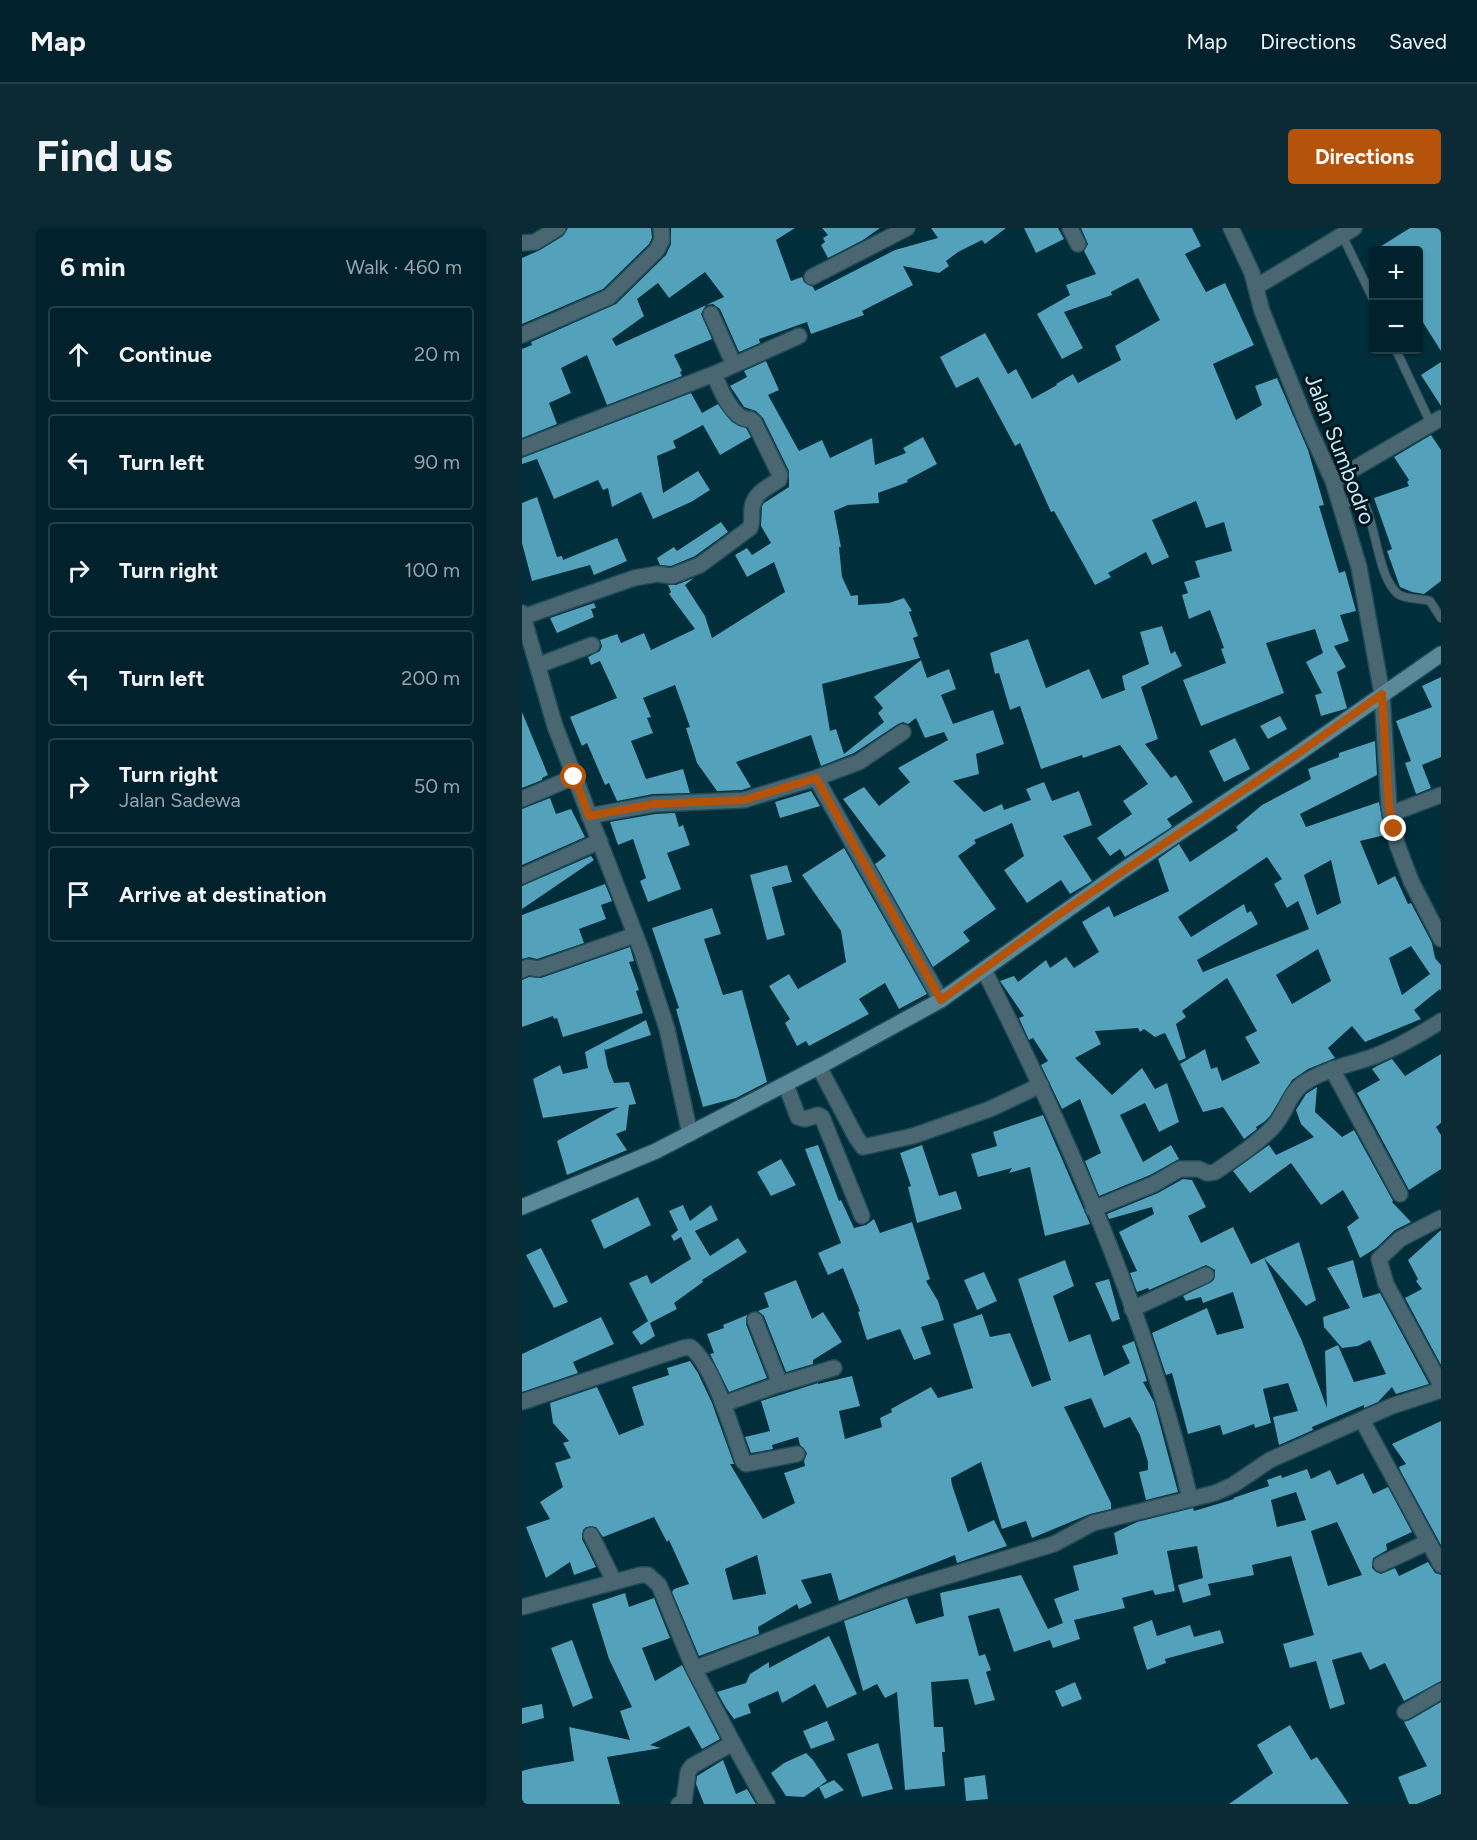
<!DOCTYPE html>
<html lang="en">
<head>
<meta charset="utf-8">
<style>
  body { margin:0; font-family:Figtree,sans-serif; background:#0b2a34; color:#f1f3f6 }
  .controls { position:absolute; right:18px; top:18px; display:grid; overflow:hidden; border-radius:6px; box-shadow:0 2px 4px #0004 }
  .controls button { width:54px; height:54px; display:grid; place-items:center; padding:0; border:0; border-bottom:2px solid #233f48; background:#01222c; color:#f1f3f6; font:30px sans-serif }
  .stop { position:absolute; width:18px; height:18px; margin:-14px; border:4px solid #b45309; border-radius:50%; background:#fff }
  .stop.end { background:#b45309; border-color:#fff; box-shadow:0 2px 6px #0008 }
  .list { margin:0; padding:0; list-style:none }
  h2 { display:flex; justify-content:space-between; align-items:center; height:78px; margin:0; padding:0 24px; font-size:26px }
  h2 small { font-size:20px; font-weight:400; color:#96a4a9 }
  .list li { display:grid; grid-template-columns:39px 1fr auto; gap:18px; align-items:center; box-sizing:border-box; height:96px; margin:0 12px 12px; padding:0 12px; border:2px solid #233f48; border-radius:6px }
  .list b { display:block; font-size:22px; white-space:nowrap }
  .list p { margin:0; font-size:20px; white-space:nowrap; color:#96a4a9 }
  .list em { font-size:20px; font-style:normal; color:#96a4a9 }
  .icon { flex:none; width:33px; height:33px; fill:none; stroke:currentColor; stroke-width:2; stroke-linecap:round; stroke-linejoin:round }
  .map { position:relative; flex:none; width:919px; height:1576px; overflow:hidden; border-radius:6px }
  header { display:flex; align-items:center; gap:36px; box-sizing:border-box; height:84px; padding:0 30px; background:#01222c; border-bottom:2px solid #233f48 }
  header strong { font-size:28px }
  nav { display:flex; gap:33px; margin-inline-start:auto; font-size:21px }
  .intro { display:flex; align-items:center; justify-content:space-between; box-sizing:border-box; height:144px; padding:0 36px }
  h1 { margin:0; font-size:42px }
  .button { padding:15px 27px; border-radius:6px; background:#b45309; color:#fff; font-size:21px; font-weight:700 }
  main { display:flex; gap:36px; padding:0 36px }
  aside { flex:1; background:#01222c; border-radius:6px; box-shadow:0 2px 4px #0004 }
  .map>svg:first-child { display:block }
  .building { fill:#54a1bb; fill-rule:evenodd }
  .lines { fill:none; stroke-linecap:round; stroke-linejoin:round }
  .service-casing { stroke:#204c59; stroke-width:10 }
  .minor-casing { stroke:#204c59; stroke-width:18 }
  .secondary-casing { stroke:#204c59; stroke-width:18 }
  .service { stroke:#4a6771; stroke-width:8 }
  .minor { stroke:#4a6771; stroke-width:15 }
  .secondary { stroke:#5a8a9a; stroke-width:15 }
  .route { stroke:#b45309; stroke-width:8 }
  .labels { text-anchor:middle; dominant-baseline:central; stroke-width:6; stroke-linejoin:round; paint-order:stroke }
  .street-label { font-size:22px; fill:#c5eaf7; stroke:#00151c }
</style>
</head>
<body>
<header>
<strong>Map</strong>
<nav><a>Map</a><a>Directions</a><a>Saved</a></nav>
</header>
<div class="intro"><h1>Find us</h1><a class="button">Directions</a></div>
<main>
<aside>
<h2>6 min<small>Walk · 460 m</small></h2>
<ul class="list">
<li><svg class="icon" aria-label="ahead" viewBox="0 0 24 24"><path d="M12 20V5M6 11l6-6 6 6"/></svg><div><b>Continue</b></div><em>20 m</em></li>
<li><svg class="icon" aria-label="left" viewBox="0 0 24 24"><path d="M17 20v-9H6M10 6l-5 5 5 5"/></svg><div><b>Turn left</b></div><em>90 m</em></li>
<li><svg class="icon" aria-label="right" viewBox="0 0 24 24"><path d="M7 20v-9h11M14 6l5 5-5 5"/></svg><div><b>Turn right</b></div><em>100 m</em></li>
<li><svg class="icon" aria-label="left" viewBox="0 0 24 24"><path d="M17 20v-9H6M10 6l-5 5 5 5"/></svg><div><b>Turn left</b></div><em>200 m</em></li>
<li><svg class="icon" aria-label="right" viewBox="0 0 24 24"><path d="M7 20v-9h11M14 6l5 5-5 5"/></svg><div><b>Turn right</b><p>Jalan Sadewa</p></div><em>50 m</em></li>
<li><svg class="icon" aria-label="arrive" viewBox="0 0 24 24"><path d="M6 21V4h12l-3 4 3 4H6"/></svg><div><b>Arrive at destination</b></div></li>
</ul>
</aside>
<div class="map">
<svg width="919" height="1576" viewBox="0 0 919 1576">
  <rect width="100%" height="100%" fill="#012e3b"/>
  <g class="building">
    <polygon points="46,0 129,0 130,10 127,16 81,61 0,96 0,30 18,22 41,8"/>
    <path d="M149 0H273L254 12 269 53 280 49 282 54 291 59 293 63 373 22 416 10 409 0H484L463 16 460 12 436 24 424 33 427 38 417 45 381 38 391 57 340 83 342 87 289 106 285 94 237 111 238 115 217 124 198 81 191 76 184 77 179 86 190 111 152 127 160 143 158 144 160 148 85 177 65 127 39 140 49 165 27 175 35 196 0 210V121L10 117 9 114 94 76 144 27 149 16ZM183 44 202 69 94 118 90 111 122 88 115 71 136 55 147 70Z"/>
    <polygon points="300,0 358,0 341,12 306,30 299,17 303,14 301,10 306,7"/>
    <polygon points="502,0 536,0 542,11 514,25"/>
    <polygon points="559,0 670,0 679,18 663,26 684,64 703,55 732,117 691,136 714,192 740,177 733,158 755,150 786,222 802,277 797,278 817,345 823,343 834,383 818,387 827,413 812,418 824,439 815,444 825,480 823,481 799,488 793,467 800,465 784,434 801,425 793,401 744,415 762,465 679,498 661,452 704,435 699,421 702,420 688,382 667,391 660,367 666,365 662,354 678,349 673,333 710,323 702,294 684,300 674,273 630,292 647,329 630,337 624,324 586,345 589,349 573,357 532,283 529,284 498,215 493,218 456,149 434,160 418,129 463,105 486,146 494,141 510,171 535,157 534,156 551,146 556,155 599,132 593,118 638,92 616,50 589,64 590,67 542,84 561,120 540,131 515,86 548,67 544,57 574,46 562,23 566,16"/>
    <polygon points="888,0 919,0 919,123 897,88 897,22 853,22"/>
    <polygon points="244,133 257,162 246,167 277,223 300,212 308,230 350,210 353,237 384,225 381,220 401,209 415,236 385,252 386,254 356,265 357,275 326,277 312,283 319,319 317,319 320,349 329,368 336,367 336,377 367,375 382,370 390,383 387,384 396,408 391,410 398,430 300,456 308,503 314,501 322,526 362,494 356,485 361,480 352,469 399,432 405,450 427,441 434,461 419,467 431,496 471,482 482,516 454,526 457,546 431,553 462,584 480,576 482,582 509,572 504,561 522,554 530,573 557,563 570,597 541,608 570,653 548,666 539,652 505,675 482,642 502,628 490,595 452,612 454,615 436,628 474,681 441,704 448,713 411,739 353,636 364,628 321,571 342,559 357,578 388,554 376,540 426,512 422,504 403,510 394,490 386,496 381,494 376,496 332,525 299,538 289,507 214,534 229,559 220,562 195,563 175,535 164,500 168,499 153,457 121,470 129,489 125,490 131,505 109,513 124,551 161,541 168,565 131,566 95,573 87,555 83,557 65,515 60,518 48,489 95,470 78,433 69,437 66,429 78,423 80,418 78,412 95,406 99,415 122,405 129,422 173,401 147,366 149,364 146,357 154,357 172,350 163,357 183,388 190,410 263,364 252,334 225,349 213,327 225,320 230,327 249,315 239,298 240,278 242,275 267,259 267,243 241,190 234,183 222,179 208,158 225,149 222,143"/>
    <polygon points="919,134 919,178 899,147"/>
    <polygon points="169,165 180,185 196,176 210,194 224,200 229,209 198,227 181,197 151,213 154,220 135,228 141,265 176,243 188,262 169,274 131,291 119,264 90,279 86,260 81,262 76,252 32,271 15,231 0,236 0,230"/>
    <polygon points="909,207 919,222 919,353 902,366 890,364 878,359 865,323 870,321 852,270 887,258 885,254 887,252 872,229"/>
    <polygon points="15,269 35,329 40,328 41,332 95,310 105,333 72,347 68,337 10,353 0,315 0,275"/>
    <polygon points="199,294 206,304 173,328 149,338 138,337 135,330 152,319 155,323"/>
    <polygon points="72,375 74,380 69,381 72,389 35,405 28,390"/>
    <polygon points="640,398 649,426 653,423 660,438 619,459 636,511 623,516 649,550 654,547 671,574 645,591 650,598 648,600 603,629 598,621 588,628 575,610 610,586 601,573 626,556 598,517 561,530 560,527 519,541 498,478 488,482 477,445 473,446 468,425 506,411 524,460 567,441 580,471 603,462 600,448 627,436 618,404"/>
    <polygon points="919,449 919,529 900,537 909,560 894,566 883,535 889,533 874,493 910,479 900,458"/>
    <polygon points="0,484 26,547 20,550 20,552 0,560"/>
    <polygon points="758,488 765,501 746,511 738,498"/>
    <polygon points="713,510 728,541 702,554 687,523"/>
    <path d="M853 513 855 547 778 586 784 599 857 574 863 607 838 613 856 657 873 648 886 676 889 675 910 715 913 730 919 737V763L918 761 892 782 899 791 843 814 830 798 806 820 813 830 786 841 770 852 748 888 742 894 734 899 735 901 722 911 701 879 681 884 658 836 683 821 689 841 695 839 700 853 738 835 723 809 735 803 705 750 660 783 664 789 654 796 664 830 657 833 643 805 633 809 622 801 618 804 616 800 573 803 579 816 553 830 590 867 620 840 633 861 645 855 657 894 637 904 623 875 598 887 621 934 649 917 657 931 628 947 577 968 563 933 579 925 558 871 540 881 519 837 526 833 511 810 507 812 497 790 502 788 478 753 492 748 496 754 524 732 528 740 544 729 552 740 577 724 560 694 587 678 592 689 647 663 636 631 657 616 668 634 716 602 714 599 740 577 789 551 786 541 817 529V525ZM745 629 760 651 752 656 765 680 776 673 787 701 681 744 675 732 736 696 729 683 725 685 722 676 669 709 656 689ZM809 632 819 675 795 687 782 647ZM889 718 908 746 880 767 867 730ZM796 721 809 753 770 776 754 747Z"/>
    <polygon points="289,563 298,578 258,590 253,574"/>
    <polygon points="28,570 34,586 49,581 63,609 0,637 0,581"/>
    <polygon points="153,585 157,599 161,597 168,617 145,625 159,661 126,674 118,653 124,650 111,611 96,617 88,594 133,586"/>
    <polygon points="322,620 405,766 377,781 363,755 337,771 347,786 287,818 284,813 275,818 263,795 268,791 247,758 267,746 276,761 324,734 319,703 280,647"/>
    <polygon points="69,628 72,632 0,681 0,658"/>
    <polygon points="265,637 270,654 250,659 263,707 245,712 228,647"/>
    <polygon points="83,656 90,673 79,677 84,691 57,701 62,715 15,731 7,729 0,731 0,687"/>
    <polygon points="190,680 199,706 182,711 201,767 220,762 245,854 214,870 181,879 154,781 157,780 130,700"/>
    <polygon points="108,719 112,733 107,734 117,762 114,763 121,785 41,809 35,790 32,791 31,788 0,799 0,752 7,749 19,750"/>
    <polygon points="124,792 129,807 83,822 82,820 86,840 92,855 107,854 114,876 107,877 104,902 94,906 105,922 45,947 35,913 97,879 21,890 11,851 38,837 41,846 66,840 63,824"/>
    <polygon points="919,826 919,895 914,899 919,907 919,941 887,962 835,865 858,852 850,841 855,838 870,831 883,848"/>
    <polygon points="795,859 793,884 820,909 832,902 871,973 870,974 889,994 873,1002 854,1020 838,1030 825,999 837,990 821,962 799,977 769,935 728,965 711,943 747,917 754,927 792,909 779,896 774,882 784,866"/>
    <polygon points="521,887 568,996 523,1008 508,939 487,945 490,940 456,949 449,926 475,918 471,904"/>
    <polygon points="296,917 317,973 319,972 332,1000 344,997 352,991 358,1005 390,994 408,1051 404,1053 416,1073 422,1092 399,1099 409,1126 392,1132 378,1101 345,1112 336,1084 338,1083 321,1040 306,1047 296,1025 319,1015 283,921"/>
    <polygon points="400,917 417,968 434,963 440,981 395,995 386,959 389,958 378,925"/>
    <polygon points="259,931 274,957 249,968 235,944"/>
    <polygon points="661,951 670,952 684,979 666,988 679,1015 711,999 729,1036 742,1030 780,1113 805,1180 803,1123 816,1117 832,1154 864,1146 848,1112 836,1118 820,1120 802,1099 801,1089 828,1080 805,1040 831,1032 841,1070 858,1065 907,1156 874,1166 870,1159 856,1174 842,1180 842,1177 790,1199 791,1202 757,1217 751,1189 776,1183 766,1155 741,1161 749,1195 733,1200 732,1196 701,1207 698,1197 666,1206 650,1145 644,1147 630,1105 685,1080 695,1107 722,1100 711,1064 681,1075 679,1069 664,1073 661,1068 692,1052 693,1042 684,1037 627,1062 626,1060 615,1064 608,1045 615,1043 597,1004 632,986 630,979 587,991 585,986 636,965"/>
    <polygon points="116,969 129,997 82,1021 69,992"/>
    <polygon points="161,977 168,993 189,977 196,992 173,1003 188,1028 216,1010 225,1024 180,1052 181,1054 152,1075 155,1081 128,1095 133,1108 119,1117 110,1104 126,1093 107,1055 125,1047 129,1056 169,1031 159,1009 152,1013 149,1008 156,1002 147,983"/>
    <polygon points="919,1002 919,1137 883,1070 900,1061 894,1053 896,1051 886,1032"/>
    <polygon points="777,1014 794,1072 784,1078 742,1030"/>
    <polygon points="19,1020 46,1074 32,1080 4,1027"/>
    <path d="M543 1032 552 1058 531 1068 547 1114 568 1106 582 1148 608 1135 600 1118 612 1113 625 1153 621 1154 632 1174 656 1264 624 1272 617 1244 626 1242V1234L618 1207 608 1189 582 1200 569 1170 542 1179 589 1275V1281L568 1286 510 1310 504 1293 480 1301 459 1234 429 1250 430 1257 446 1304 472 1292 485 1318 435 1335 433 1327 317 1373 309 1345 279 1352 290 1375 277 1381 275 1376 236 1399 237 1406 177 1428 150 1364 152 1361 167 1356 147 1312 145 1314 132 1289 81 1309 74 1299H64L61 1302 60 1311 74 1339 52 1347 48 1334 24 1350 4 1299 28 1291 18 1274 41 1259 33 1235 49 1230 41 1215 47 1213 31 1195 28 1175 75 1159 97 1207 122 1197 110 1159 147 1147 145 1140 168 1133 176 1145 190 1175 212 1236H208L241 1291 273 1275 262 1245 283 1238 282 1233 285 1225 278 1217 276 1209 250 1217 251 1221 229 1225 223 1209 248 1203 239 1173 296 1155V1156L330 1148 338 1178 317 1183 323 1211 360 1199 358 1190 370 1184 369 1181 409 1159 416 1170 451 1160 431 1096 460 1086 468 1109 488 1105 510 1159 529 1152 496 1051ZM235 1327 244 1366 211 1372 203 1341Z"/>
    <polygon points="462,1044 475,1073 455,1082 442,1052"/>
    <polygon points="587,1051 598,1091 590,1094 573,1055"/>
    <polygon points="274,1052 290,1091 301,1084 320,1114 291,1132 291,1136 264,1144 242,1088 236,1083 247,1079 242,1065"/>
    <polygon points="225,1087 224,1096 245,1150 207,1164 188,1126 192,1125 185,1106 202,1100 201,1097"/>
    <polygon points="79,1089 92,1116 51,1134 56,1145 0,1164 0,1126"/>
    <polygon points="919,1193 919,1317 878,1242 877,1239 884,1236 870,1216"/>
    <path d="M785 1241 789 1251 808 1242 815 1257 841 1245 851 1266 866 1259 890 1304 864 1316 865 1322 851 1330 850 1340 854 1344 859 1346 873 1340 877 1348 906 1334 913 1345 919 1347V1453L882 1473 863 1435 848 1442 839 1424 810 1432 823 1476 808 1481 794 1433 768 1440 761 1416 792 1407 769 1328 730 1337 732 1347 686 1356 689 1367 661 1375 656 1357 681 1350 675 1318 645 1323 653 1363 633 1367 631 1362 600 1370 603 1380 552 1392 558 1411 531 1420 528 1412 492 1424 477 1380 446 1388 457 1428 463 1426 469 1442 464 1444 473 1472 453 1477 446 1451 409 1454 412 1499H421L423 1524H420L423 1558 383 1562 375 1464 363 1470 355 1456 341 1463 322 1393 385 1370 394 1396 422 1388 418 1365 499 1347 526 1401 541 1395 532 1371 557 1362 551 1338 596 1326 592 1305 615 1294 671 1280 672 1283 712 1271 711 1270 747 1258 745 1252 759 1247 760 1250ZM774 1264 784 1292 755 1299 749 1272ZM815 1294 840 1347 806 1358 789 1303Z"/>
    <polygon points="103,1365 107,1379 132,1370 148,1410 120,1420 133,1453 160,1437 198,1511 180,1521 167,1498 128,1517 139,1520 85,1529 98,1576 0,1576 0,1543 11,1540 52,1533 47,1499 108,1512 98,1483 110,1479 87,1431 70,1376"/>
    <polygon points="630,1392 635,1408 668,1397 672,1409 698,1402 702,1415 643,1431 644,1435 625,1442 611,1399"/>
    <polygon points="307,1408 335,1466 305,1480 293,1456 260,1475 256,1463 226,1476 229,1485 212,1491 204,1480 195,1464 224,1455 228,1446 247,1434 247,1440"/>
    <polygon points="50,1412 71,1470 51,1479 29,1420"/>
    <polygon points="553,1454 560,1471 540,1479 533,1463"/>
    <polygon points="919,1474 919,1566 895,1576 887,1576 876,1549 905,1538 882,1494 888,1492"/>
    <polygon points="20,1476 22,1490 0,1496 0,1480"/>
    <polygon points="305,1493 313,1512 289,1521 281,1503"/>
    <polygon points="768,1497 789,1532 795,1529 827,1576 707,1576 751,1545 735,1517"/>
    <polygon points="356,1515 371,1561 340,1569 325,1526"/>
    <polygon points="284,1525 291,1532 305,1553 282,1569 264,1568 249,1545 262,1535"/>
    <polygon points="201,1532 214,1566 225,1561 234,1576 182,1576 174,1556 175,1548"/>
    <polygon points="463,1547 466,1571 444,1573 442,1550"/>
    <polygon points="312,1552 322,1562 303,1571 297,1559"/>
  </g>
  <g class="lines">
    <defs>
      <g id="service">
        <polyline points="820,7 852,73"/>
        <polyline points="874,122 909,196"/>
        <path d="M818 276 838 272 842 275C854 297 856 350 876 366 884 372 899 370 908 373L919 390"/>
      </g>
      <g id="minor">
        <polyline points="548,0 556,16"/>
        <polyline points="709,0 730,45 740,83 785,196 811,253 837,339 860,466 867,579 875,616 889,653 919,711"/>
        <polyline points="0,15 13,14 36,0"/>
        <polyline points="290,49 385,0"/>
        <polyline points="734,59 832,0"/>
        <polyline points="189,86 212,137"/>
        <polyline points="0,107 87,69 135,22 140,12 139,0"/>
        <polyline points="0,220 192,146 277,108"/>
        <polyline points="811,253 919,190"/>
        <polyline points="0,385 33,498 120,724 145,801 168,906"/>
        <path d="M1 389 112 350 135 346 150 348 178 337 228 300C231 293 229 287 230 280 232 265 246 259 257 252L258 247 232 194 228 191C212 194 197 159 192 146"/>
        <polyline points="17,437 70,417"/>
        <polyline points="294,550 419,772"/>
        <polyline points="0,571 52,549"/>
        <polyline points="868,586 919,567"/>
        <polyline points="67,588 132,576 222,572 294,550 337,534 381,504"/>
        <polyline points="0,648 78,613"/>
        <polyline points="0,742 6,739 16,741 113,707"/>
        <path d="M462 742C546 908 625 1088 668 1270"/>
        <polyline points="297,839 334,909 341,919 391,908 468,881 519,857"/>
        <polyline points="810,841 878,966"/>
        <polyline points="264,857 276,889 283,891 296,887 300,889 340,988"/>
        <path d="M571 981 632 956 658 941H677L685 945 693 944C713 930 734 917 751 899 764 886 766 866 782 855 803 841 827 837 850 829 875 820 897 807 919 793"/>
        <polyline points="919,990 878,1011 857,1031 864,1056 919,1157"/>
        <polyline points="610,1081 684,1047"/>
        <polyline points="233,1092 258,1156"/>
        <path d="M0 1174 161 1120 168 1119C191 1135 211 1205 221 1233L224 1236 275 1226"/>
        <polyline points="201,1176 258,1156 312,1140"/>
        <polyline points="840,1192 919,1337"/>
        <polyline points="69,1307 92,1353"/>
        <polyline points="859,1336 906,1314"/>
        <polyline points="0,1379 118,1347 126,1347 137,1357 172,1441 211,1515 170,1538 166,1544 162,1574 157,1576"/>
        <polyline points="172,1441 366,1366 532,1316 571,1295 693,1265 711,1257 748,1232 870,1178 919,1162"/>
        <polyline points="883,1484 919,1463"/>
        <polyline points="211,1515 245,1576"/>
      </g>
      <polyline id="secondary" points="0,979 134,923 302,836 419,772 600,643 771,529 919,426"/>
    </defs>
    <use href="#service" class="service-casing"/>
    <use href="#minor" class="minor-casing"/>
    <use href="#secondary" class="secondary-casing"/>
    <use href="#service" class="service"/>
    <use href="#minor" class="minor"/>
    <use href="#secondary" class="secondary"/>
  </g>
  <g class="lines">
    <polyline class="route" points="52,549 67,588 132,576 222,572 294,550 419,772 536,687 771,529 860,466 867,579 872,601"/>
  </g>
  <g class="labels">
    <g class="street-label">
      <text transform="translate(818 221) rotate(69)">Jalan Sumbodro</text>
    </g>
  </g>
</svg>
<div class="controls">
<button>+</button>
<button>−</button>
</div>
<div class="stop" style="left:52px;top:549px"></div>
<div class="stop end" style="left:872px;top:601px"></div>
</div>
</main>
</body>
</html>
